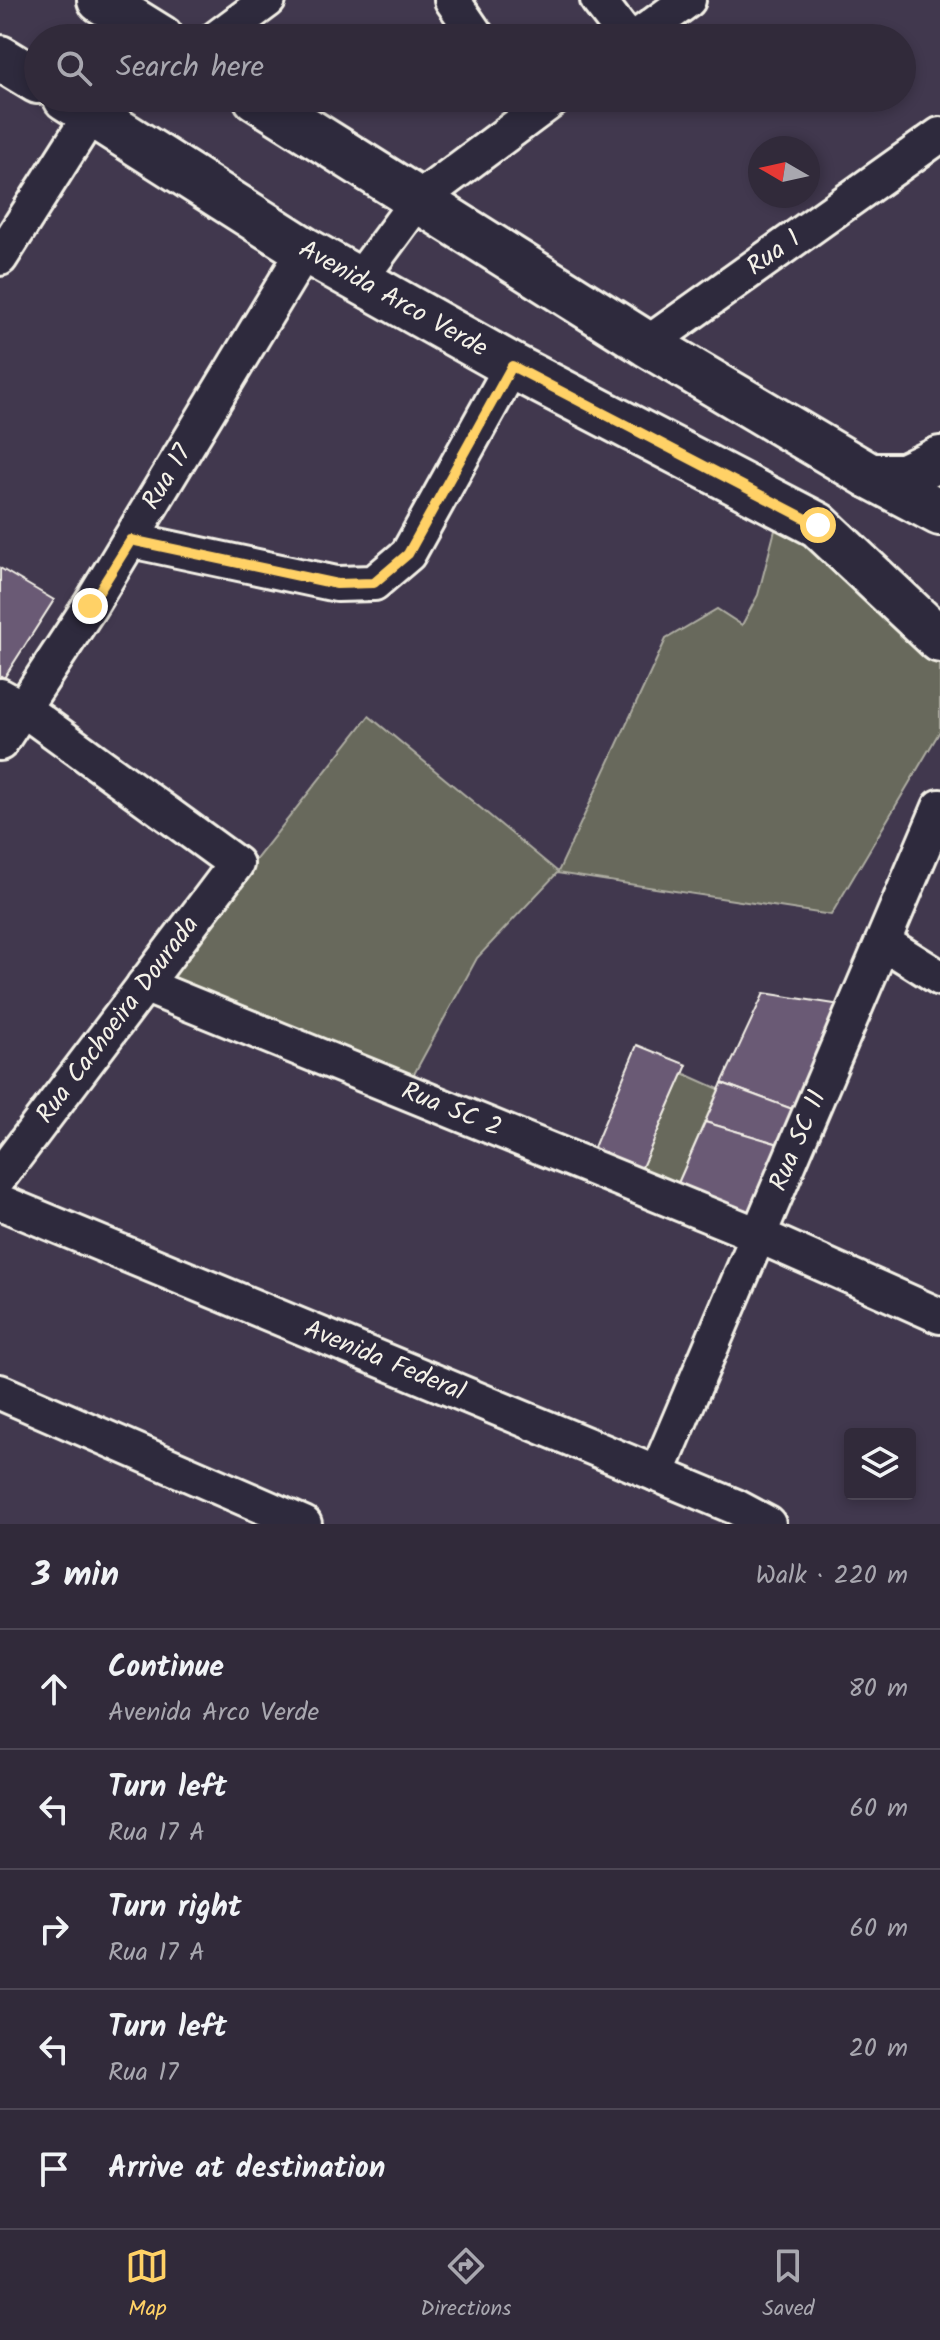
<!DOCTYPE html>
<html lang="en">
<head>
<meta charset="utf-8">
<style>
  body { margin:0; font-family:Kalam,sans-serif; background:#3d3645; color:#f1f3f6 }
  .controls { position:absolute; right:24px; bottom:24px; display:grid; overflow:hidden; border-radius:8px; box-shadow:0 4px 12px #0003 }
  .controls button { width:72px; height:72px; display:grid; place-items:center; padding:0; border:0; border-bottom:2px solid #4c4654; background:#312a3a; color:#f1f3f6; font:40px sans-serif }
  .compass { position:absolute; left:748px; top:136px; width:72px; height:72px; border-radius:50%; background:#312a3a; box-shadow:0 4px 12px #0003; rotate:279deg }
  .stop { position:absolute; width:24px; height:24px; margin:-18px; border:6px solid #ffd166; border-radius:50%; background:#fff }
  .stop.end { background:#ffd166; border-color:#fff; box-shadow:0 2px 8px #0008 }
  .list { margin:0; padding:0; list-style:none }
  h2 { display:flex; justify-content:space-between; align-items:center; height:104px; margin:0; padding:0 32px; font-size:34px }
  h2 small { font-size:26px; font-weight:400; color:#a8a7af }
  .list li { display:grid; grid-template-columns:52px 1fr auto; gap:24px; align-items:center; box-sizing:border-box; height:120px; padding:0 32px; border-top:2px solid #4c4654 }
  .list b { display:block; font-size:30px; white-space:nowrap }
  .list p { margin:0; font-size:26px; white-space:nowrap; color:#a8a7af }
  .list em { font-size:26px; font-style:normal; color:#a8a7af }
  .icon { flex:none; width:44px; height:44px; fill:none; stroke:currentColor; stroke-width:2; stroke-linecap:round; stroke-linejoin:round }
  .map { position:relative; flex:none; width:940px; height:1524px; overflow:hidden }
  .search { position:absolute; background:#312a3a; box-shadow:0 4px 12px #0003; left:24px; right:24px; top:24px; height:88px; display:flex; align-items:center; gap:20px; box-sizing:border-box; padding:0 28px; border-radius:44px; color:#a8a7af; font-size:30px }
  .sheet { height:704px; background:#312a3a }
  nav { display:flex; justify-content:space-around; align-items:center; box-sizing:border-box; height:112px; border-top:2px solid #4c4654; background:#312a3a; font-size:22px; color:#a8a7af }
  nav a { display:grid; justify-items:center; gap:4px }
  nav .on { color:#ffd166 }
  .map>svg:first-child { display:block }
  .green { fill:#67695b; stroke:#aeada2; stroke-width:2 }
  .building { fill:#6b5a75; stroke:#f4f1e8; stroke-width:2 }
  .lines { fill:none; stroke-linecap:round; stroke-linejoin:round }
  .street-casing { stroke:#f4f1e8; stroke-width:40 }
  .secondary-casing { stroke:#f4f1e8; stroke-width:50 }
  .street { stroke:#2f2a3d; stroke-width:34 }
  .secondary { stroke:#2f2a3d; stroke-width:44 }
  .route { stroke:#ffd166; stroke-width:10 }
  .labels { text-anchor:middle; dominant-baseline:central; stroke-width:6; stroke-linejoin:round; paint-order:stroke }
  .street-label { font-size:26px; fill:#f4f1e8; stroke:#2f2a3d }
</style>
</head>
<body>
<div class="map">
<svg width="940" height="1524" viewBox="0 0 940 1524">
  <rect width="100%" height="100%" fill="#41384e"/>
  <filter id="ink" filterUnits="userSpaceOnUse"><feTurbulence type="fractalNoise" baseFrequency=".0125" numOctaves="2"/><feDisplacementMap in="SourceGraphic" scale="16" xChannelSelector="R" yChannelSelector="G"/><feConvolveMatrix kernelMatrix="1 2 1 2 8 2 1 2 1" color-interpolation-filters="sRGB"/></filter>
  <g filter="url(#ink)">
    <g class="green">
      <polygon points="780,511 939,608 940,611 940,731 831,915 557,873 477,958 407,1087 161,980 369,716 558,872 666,639 717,609 742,625 758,595"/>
      <polygon points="683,1073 719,1089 675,1190 639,1174"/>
    </g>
    <g class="building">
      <polygon points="0,568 54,600 4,678 0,675"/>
      <polygon points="764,993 841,1005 795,1110 722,1083"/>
      <polygon points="637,1045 687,1065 639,1174 592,1152"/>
      <polygon points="722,1083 795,1110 782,1145 705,1122"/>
      <polygon points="705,1122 782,1145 748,1224 675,1190"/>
    </g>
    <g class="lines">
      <defs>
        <g id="street">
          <polyline points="452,0 478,38"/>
          <polyline points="598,0 627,38"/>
          <polyline points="217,38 268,0"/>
          <polyline points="636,38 688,0"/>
          <polyline points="0,258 92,113"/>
          <polyline points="359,280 418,200 555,98"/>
          <path id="s1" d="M647 344 940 135"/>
          <polyline points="131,540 337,584 374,583 408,554 512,366"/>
          <polyline points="0,696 22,708 236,864 0,1176"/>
          <path id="s2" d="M0 743 90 606 305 250"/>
          <polyline points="883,942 940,978"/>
          <path id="s3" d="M144 985 758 1235 940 1316"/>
          <path id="s4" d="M0 1202 657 1474 736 1507 768 1524"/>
          <polyline points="0,1392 304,1524"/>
          <path id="s5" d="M657 1474 940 807"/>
        </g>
        <g id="secondary">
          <polyline points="100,0 161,38"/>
          <polyline points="0,58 38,81"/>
          <path id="s6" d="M66 98 305 250 512 366 818 525 940 640"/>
          <polyline points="256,98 647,344 870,476 904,476 940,459"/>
          <polyline points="870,476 940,513"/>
        </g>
      </defs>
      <use href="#street" class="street-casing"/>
      <use href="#secondary" class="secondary-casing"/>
      <use href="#street" class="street"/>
      <use href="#secondary" class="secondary"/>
    </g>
  </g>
  <g class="lines" filter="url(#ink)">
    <polyline class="route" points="90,606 131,540 337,584 374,583 408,554 512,366 818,525"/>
  </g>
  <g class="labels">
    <g class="street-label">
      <text stroke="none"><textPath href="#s1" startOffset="156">Rua 1</textPath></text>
      <text stroke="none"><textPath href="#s6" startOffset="384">Avenida Arco Verde</textPath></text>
      <text stroke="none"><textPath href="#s2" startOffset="314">Rua 17</textPath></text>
      <text transform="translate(118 1020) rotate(-53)">Rua Cachoeira Dourada</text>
      <text stroke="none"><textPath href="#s3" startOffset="332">Rua SC 2</textPath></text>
      <text stroke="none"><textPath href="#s5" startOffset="362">Rua SC 11</textPath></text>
      <text stroke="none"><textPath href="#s4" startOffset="416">Avenida Federal</textPath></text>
    </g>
  </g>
</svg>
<div class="controls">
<button><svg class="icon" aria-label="layers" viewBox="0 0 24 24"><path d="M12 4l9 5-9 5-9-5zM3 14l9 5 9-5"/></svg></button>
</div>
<svg class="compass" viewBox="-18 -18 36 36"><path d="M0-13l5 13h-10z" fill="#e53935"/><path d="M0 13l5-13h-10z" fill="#a8a7af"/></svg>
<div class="stop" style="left:818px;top:525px"></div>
<div class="stop end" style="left:90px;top:606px"></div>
<div class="search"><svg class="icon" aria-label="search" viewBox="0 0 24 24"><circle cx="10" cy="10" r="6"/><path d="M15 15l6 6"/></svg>Search here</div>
</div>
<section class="sheet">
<h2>3 min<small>Walk · 220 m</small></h2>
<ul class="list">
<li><svg class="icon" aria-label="ahead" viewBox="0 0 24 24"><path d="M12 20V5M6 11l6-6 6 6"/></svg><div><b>Continue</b><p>Avenida Arco Verde</p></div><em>80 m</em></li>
<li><svg class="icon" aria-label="left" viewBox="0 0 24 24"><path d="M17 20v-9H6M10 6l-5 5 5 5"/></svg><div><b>Turn left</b><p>Rua 17 A</p></div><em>60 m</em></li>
<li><svg class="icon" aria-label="right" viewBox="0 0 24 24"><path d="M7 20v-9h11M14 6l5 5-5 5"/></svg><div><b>Turn right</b><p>Rua 17 A</p></div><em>60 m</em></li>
<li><svg class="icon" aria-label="left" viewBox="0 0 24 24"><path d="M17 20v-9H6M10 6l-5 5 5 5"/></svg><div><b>Turn left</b><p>Rua 17</p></div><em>20 m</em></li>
<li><svg class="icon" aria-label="arrive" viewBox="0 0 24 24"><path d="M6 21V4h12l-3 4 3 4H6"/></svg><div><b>Arrive at destination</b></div></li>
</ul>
</section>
<nav>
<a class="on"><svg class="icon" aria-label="map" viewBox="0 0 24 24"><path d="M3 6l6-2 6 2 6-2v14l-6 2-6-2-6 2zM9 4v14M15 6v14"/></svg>Map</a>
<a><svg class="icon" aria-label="directions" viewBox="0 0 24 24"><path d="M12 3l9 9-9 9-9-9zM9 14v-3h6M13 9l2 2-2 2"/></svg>Directions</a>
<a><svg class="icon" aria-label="saved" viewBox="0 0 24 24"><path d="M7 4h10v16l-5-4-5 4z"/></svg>Saved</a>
</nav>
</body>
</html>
